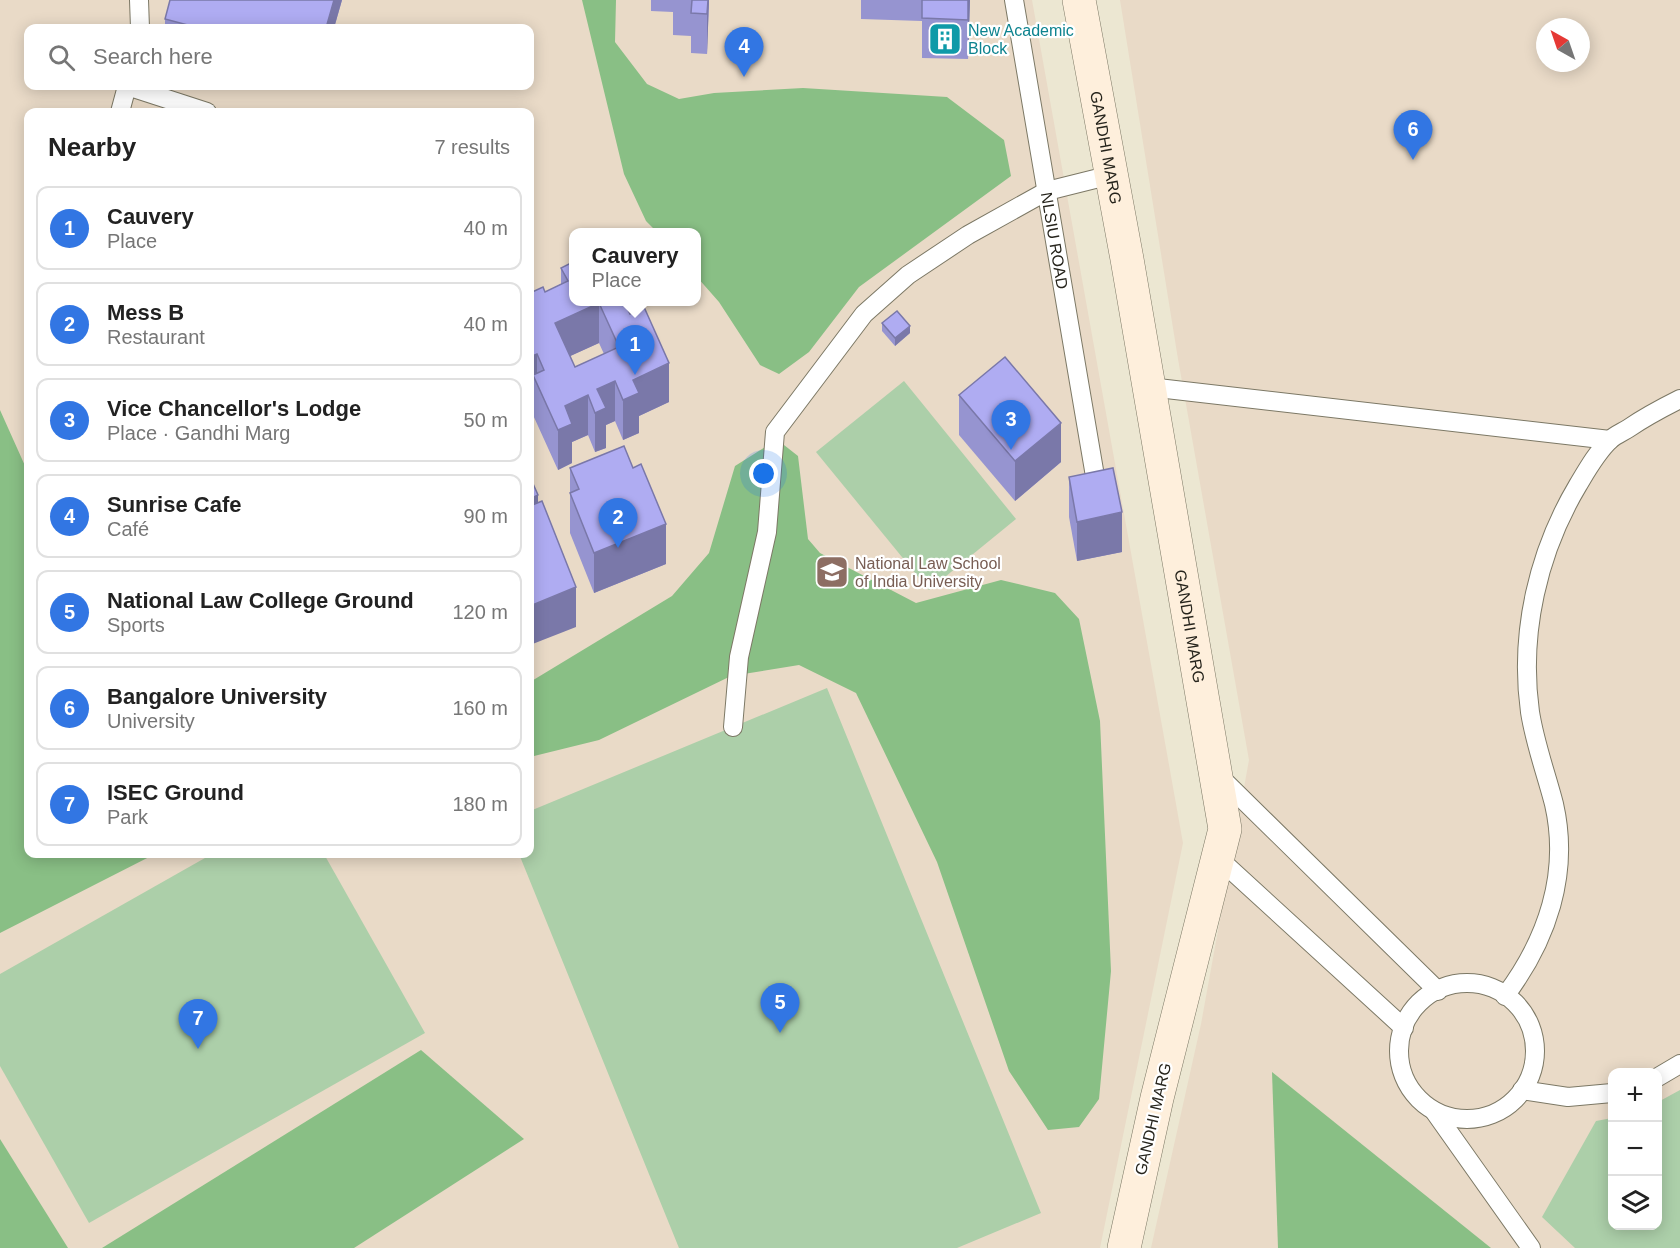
<!DOCTYPE html>
<html lang="en">
<head>
<meta charset="utf-8">
<style>
  body { margin:0; font-family:Helvetica,sans-serif; background:#f6f6f6; color:#222 }
  .controls { position:absolute; right:18px; bottom:18px; display:grid; overflow:hidden; border-radius:12px; box-shadow:0 3px 15px #0003 }
  .controls button { width:54px; height:54px; display:grid; place-items:center; padding:0; border:0; border-bottom:2px solid #e0e0e0; background:#fff; color:#222; font:30px sans-serif }
  .compass { position:absolute; left:1536px; top:18px; width:54px; height:54px; border-radius:50%; background:#fff; box-shadow:0 3px 15px #0003; rotate:320deg }
  .you { position:absolute; left:764px; top:474px; width:21px; height:21px; margin:-15px; border:4px solid #fff; border-radius:50%; background:#1a73e8; box-shadow:0 0 0 9px #1a73e833 }
  .badge { display:grid; place-items:center; width:39px; height:39px; border-radius:50%; background:#3276e3; color:#fff; font-size:20px; font-weight:700 }
  .pin { position:absolute; translate:-50% -50px; filter:drop-shadow(0 2px 3px #0008) }
  .pin::after { content:''; position:absolute; top:32px; width:21px; height:18px; background:inherit; clip-path:polygon(0 0,100% 0,50% 100%) }
  .popup { position:absolute; left:569px; top:228px; width:132px; height:78px; box-sizing:border-box; display:grid; place-content:center; border-radius:12px; background:#fff; filter:drop-shadow(0 2px 4px #0005); font-size:20px; white-space:nowrap; color:#767676 }
  .popup b { font-size:22px; color:#222 }
  .popup::after { content:''; position:absolute; left:50%; top:100%; margin-left:-12px; border:12px solid transparent; border-top-color:#fff }
  .list { margin:0; padding:0; list-style:none }
  h2 { display:flex; justify-content:space-between; align-items:center; height:78px; margin:0; padding:0 24px; font-size:26px }
  h2 small { font-size:20px; font-weight:400; color:#767676 }
  .list li { display:grid; grid-template-columns:39px 1fr auto; gap:18px; align-items:center; box-sizing:border-box; height:84px; margin:0 12px 12px; padding:0 12px; border:2px solid #e0e0e0; border-radius:12px }
  .list b { display:block; font-size:22px; white-space:nowrap }
  .list p { margin:0; font-size:20px; white-space:nowrap; color:#767676 }
  .list em { font-size:20px; font-style:normal; color:#767676 }
  .icon { flex:none; width:33px; height:33px; fill:none; stroke:currentColor; stroke-width:2; stroke-linecap:round; stroke-linejoin:round }
  .map { position:relative; flex:none; width:1680px; height:1248px; overflow:hidden }
  .search { position:absolute; background:#fff; box-shadow:0 3px 15px #0003; left:24px; top:24px; width:510px; height:66px; display:flex; align-items:center; gap:15px; box-sizing:border-box; padding:0 21px; border-radius:12px; color:#767676; font-size:22px }
  .panel { position:absolute; background:#fff; box-shadow:0 3px 15px #0003; left:24px; top:108px; width:510px; height:750px; border-radius:12px }
  .map>svg:first-child { display:block }
  .education { fill:#e9dac7; fill-rule:evenodd }
  .green { fill:#accfa9 }
  .forest { fill:#89bf85 }
  .lines { fill:none; stroke-linecap:round; stroke-linejoin:round }
  .lane-casing { stroke:#7c7865; stroke-width:20 }
  .secondary-casing { stroke:#7c7865; stroke-width:34 }
  .lane { stroke:#fff; stroke-width:18 }
  .secondary { stroke:#feefdc; stroke-width:33 }
  .wall { fill:#9694d0; fill-rule:evenodd }
  .shaded-wall { fill:#7a78a9 }
  .building { fill:#afacf2; stroke:#7a78a9; stroke-width:1.5; fill-rule:evenodd }
  .labels { text-anchor:middle; dominant-baseline:central; stroke-width:4.5; stroke-linejoin:round; paint-order:stroke }
  .culture-label { font-size:16px; fill:#0d838f; stroke:#fff; text-anchor:start }
  .street-label { font-size:16px; fill:#26241c; stroke:#fff }
  .education-label { font-size:16px; fill:#785e54; stroke:#fff; text-anchor:start }
</style>
</head>
<body>
<div class="map">
<svg width="1680" height="1248" viewBox="0 0 1680 1248">
  <rect width="100%" height="100%" fill="#ece7d2"/>
  <g class="education">
    <path d="M0 0H1032L1183 843 1100 1248H0ZM28 28H530V86H28ZM28 112H530V854H28ZM574 232H696V302H574Z"/>
    <path d="M1120 0H1680V1248H1151L1201 1024 1249 760 1178 359ZM1545 27H1581V63H1545ZM1612 1072H1658V1226H1612Z"/>
  </g>
  <g class="green">
    <polygon points="904,381 1016,519 929,590 816,452"/>
    <polygon points="827,688 1041,1213 957,1248 679,1248 519,854 530,854 530,811"/>
    <polygon points="212,854 324,854 425,1033 89,1223 0,1066 0,974"/>
    <polygon points="1680,1090 1680,1248 1575,1248 1542,1217 1596,1121 1612,1118 1612,1226 1658,1226 1658,1102"/>
  </g>
  <g class="forest">
    <polygon points="582,0 616,0 615,42 647,84 679,99 714,93 803,88 947,97 1004,140 1011,176 859,287 809,352 779,374 760,365 719,302 697,277 696,232 657,232 646,221 624,174"/>
    <polygon points="0,410 26,468 28,469 28,854 155,854 0,933"/>
    <polygon points="784,445 798,456 808,539 820,553 916,603 1001,580 1055,593 1079,619 1100,721 1111,971 1099,1099 1079,1127 1048,1130 1009,1071 937,862 856,693 799,665 731,676 599,740 530,757 530,682 672,596 709,553 735,466 765,447"/>
    <polygon points="421,1050 524,1139 354,1248 102,1248"/>
    <polygon points="1272,1072 1491,1248 1278,1248"/>
    <polygon points="0,1139 68,1248 0,1248"/>
  </g>
  <g class="lines">
    <defs>
      <g id="lane">
        <polyline points="139,0 140,28"/>
        <path id="s1" d="M1014 0 1096 482"/>
        <polyline points="127,86 207,112"/>
        <polyline points="120,112 127,86"/>
        <polyline points="1149,387 1610,440"/>
        <polyline points="733,727 739,657 767,532 775,432 864,314 908,275 968,235 1047,191 1111,175"/>
        <polyline points="1219,776 1438,991"/>
        <polyline points="1217,857 1404,1028"/>
        <circle cx="1467" cy="1051" r="68"/>
        <path d="M1505 996C1547 940 1570 874 1554 804 1546 773 1535 744 1530 712 1519 633 1538 552 1578 485 1587 470 1597 452 1610 440 1615 435 1623 432 1629 428 1645 417 1662 408 1680 399"/>
        <polyline points="1658,1077 1680,1064"/>
        <polyline points="1522,1090 1568,1097 1612,1093"/>
        <polyline points="1434,1111 1531,1248"/>
      </g>
      <g id="secondary">
        <path id="s2" d="M1079 0 1127 259 1225 829 1157 1098 1124 1248"/>
      </g>
    </defs>
    <use href="#lane" class="lane-casing"/>
    <use href="#secondary" class="secondary-casing"/>
    <use href="#lane" class="lane"/>
    <use href="#secondary" class="secondary"/>
  </g>
  <g class="wall">
    <polygon points="342,0 334,28 165,28 165,19"/>
    <polygon points="651,0 709,0 707,54 691,53 691,36 673,35 673,12 651,11"/>
    <polygon points="861,0 970,0 968,59 922,58 922,21 861,19"/>
    <polygon points="300,86 318,86 317,90"/>
    <path d="M561 268 637 302V310L669 402 639 416V433L623 440 615 421 606 425V448L595 452 588 435 572 442V463L558 470 533 415V395L530 397V293L545 292 561 284ZM599 343 604 354 575 367 570 356Z"/>
    <polygon points="882,323 910,333 895,346 882,331"/>
    <polygon points="959,395 1061,462 1015,501 959,435"/>
    <polygon points="570,468 633,468 666,564 594,593 570,533"/>
    <polygon points="1069,477 1122,552 1077,561 1069,517"/>
  </g>
  <g class="shaded-wall">
    <polygon points="334,0 342,0 334,28 326,28"/>
    <polygon points="708,0 709,0 707,54 707,14"/>
    <polygon points="968,0 970,0 968,59"/>
    <polygon points="623,302 637,302 637,331"/>
    <polygon points="599,303 599,343 555,363 555,323"/>
    <polygon points="910,326 910,333 895,346 895,338"/>
    <polygon points="537,354 537,382 533,375 533,395 530,397 530,357"/>
    <polygon points="669,363 669,402 639,416 639,433 623,440 623,400 633,380"/>
    <polygon points="615,381 615,421 606,425 606,448 595,452 595,413 597,389"/>
    <polygon points="588,395 588,435 572,442 572,463 558,470 558,430 565,406"/>
    <polygon points="1061,423 1061,462 1015,501 1015,461"/>
    <polygon points="538,495 538,535 530,539 530,499"/>
    <polygon points="1122,512 1122,552 1077,561 1077,522"/>
    <polygon points="666,524 666,564 594,593 594,553"/>
    <polygon points="576,587 576,627 530,645 530,606"/>
  </g>
  <g class="building">
    <polygon points="170,0 334,0 326,28 199,28 165,19"/>
    <polygon points="692,0 708,0 707,14 691,13"/>
    <polygon points="922,0 968,0 968,20 922,18"/>
    <path d="M573 262V302H624L630 314 644 307 669 363 633 380 639 393 623 400 615 381 597 389 606 408 595 413 588 395 565 406 572 424 558 430 533 375 544 370 537 354 530 357V293L543 287 545 292 568 281 561 268ZM599 303 619 347 575 367 555 323Z"/>
    <polygon points="897,311 910,326 895,338 882,323"/>
    <polygon points="1005,357 1061,423 1015,461 959,395"/>
    <polygon points="624,446 633,468 641,464 666,524 594,553 570,493 579,489 570,468"/>
    <polygon points="1113,468 1122,512 1077,522 1069,477"/>
    <polygon points="530,477 538,495 530,499"/>
    <polygon points="542,501 576,587 530,606 530,506"/>
  </g>
  <defs>
    <symbol id="building-square" viewBox="-11 -11 22 22"><rect x="-9" y="-9" width="18" height="18" rx="4" fill="#0f9aa8" stroke="#fff"/><path d="M-4-6H4V6H1V3H-1V6H-4ZM-2.5-4.3h1.7v1.8h-1.7ZM.8-4.3h1.7v1.8H.8ZM-2.5-1h1.7V.8h-1.7ZM.8-1h1.7V.8H.8Z" fill="#fff"/></symbol>
    <symbol id="university-square" viewBox="-11 -11 22 22"><rect x="-9" y="-9" width="18" height="18" rx="4" fill="#8d6e63" stroke="#fff"/><path d="M0-5L7-2L0 1L-7-2ZM-4 1L0 2.5L4 1V4Q0 6-4 4Z" fill="#fff"/></symbol>
  </defs>
  <g fill-rule="evenodd">
    <use href="#building-square" x="926" y="20" width="38" height="38"/>
    <use href="#university-square" x="813" y="553" width="38" height="38"/>
  </g>
  <g class="labels">
    <g class="culture-label">
      <text x="968" y="30">New Academic<tspan x="968" dy="18">Block</tspan></text>
    </g>
    <g class="street-label">
      <text stroke="none"><textPath href="#s2" startOffset="150">GANDHI MARG</textPath></text>
      <text stroke="none"><textPath href="#s1" startOffset="244">NLSIU ROAD</textPath></text>
      <text stroke="none"><textPath href="#s2" startOffset="636">GANDHI MARG</textPath></text>
      <text transform="translate(1153 1119) rotate(-77)">GANDHI MARG</text>
    </g>
    <g class="education-label">
      <text x="855" y="563">National Law School<tspan x="855" dy="18">of India University</tspan></text>
    </g>
  </g>
</svg>
<div class="controls">
<button>+</button>
<button>−</button>
<button><svg class="icon" aria-label="layers" viewBox="0 0 24 24"><path d="M12 4l9 5-9 5-9-5zM3 14l9 5 9-5"/></svg></button>
</div>
<svg class="compass" viewBox="-18 -18 36 36"><path d="M0-13l5 13h-10z" fill="#e53935"/><path d="M0 13l5-13h-10z" fill="#767676"/></svg>
<div class="you"></div>
<div class="pin badge" style="left:635px;top:375px">1</div>
<div class="popup"><b>Cauvery</b>Place</div>
<div class="pin badge" style="left:618px;top:548px">2</div>
<div class="pin badge" style="left:1011px;top:450px">3</div>
<div class="pin badge" style="left:744px;top:77px">4</div>
<div class="pin badge" style="left:780px;top:1033px">5</div>
<div class="pin badge" style="left:1413px;top:160px">6</div>
<div class="pin badge" style="left:198px;top:1049px">7</div>
<div class="search"><svg class="icon" aria-label="search" viewBox="0 0 24 24"><circle cx="10" cy="10" r="6"/><path d="M15 15l6 6"/></svg>Search here</div>
<section class="panel">
<h2>Nearby<small>7 results</small></h2>
<ul class="list">
<li><span class="badge">1</span><div><b>Cauvery</b><p>Place</p></div><em>40 m</em></li>
<li><span class="badge">2</span><div><b>Mess B</b><p>Restaurant</p></div><em>40 m</em></li>
<li><span class="badge">3</span><div><b>Vice Chancellor's Lodge</b><p>Place · Gandhi Marg</p></div><em>50 m</em></li>
<li><span class="badge">4</span><div><b>Sunrise Cafe</b><p>Café</p></div><em>90 m</em></li>
<li><span class="badge">5</span><div><b>National Law College Ground</b><p>Sports</p></div><em>120 m</em></li>
<li><span class="badge">6</span><div><b>Bangalore University</b><p>University</p></div><em>160 m</em></li>
<li><span class="badge">7</span><div><b>ISEC Ground</b><p>Park</p></div><em>180 m</em></li>
</ul>
</section>
</div>
</body>
</html>
